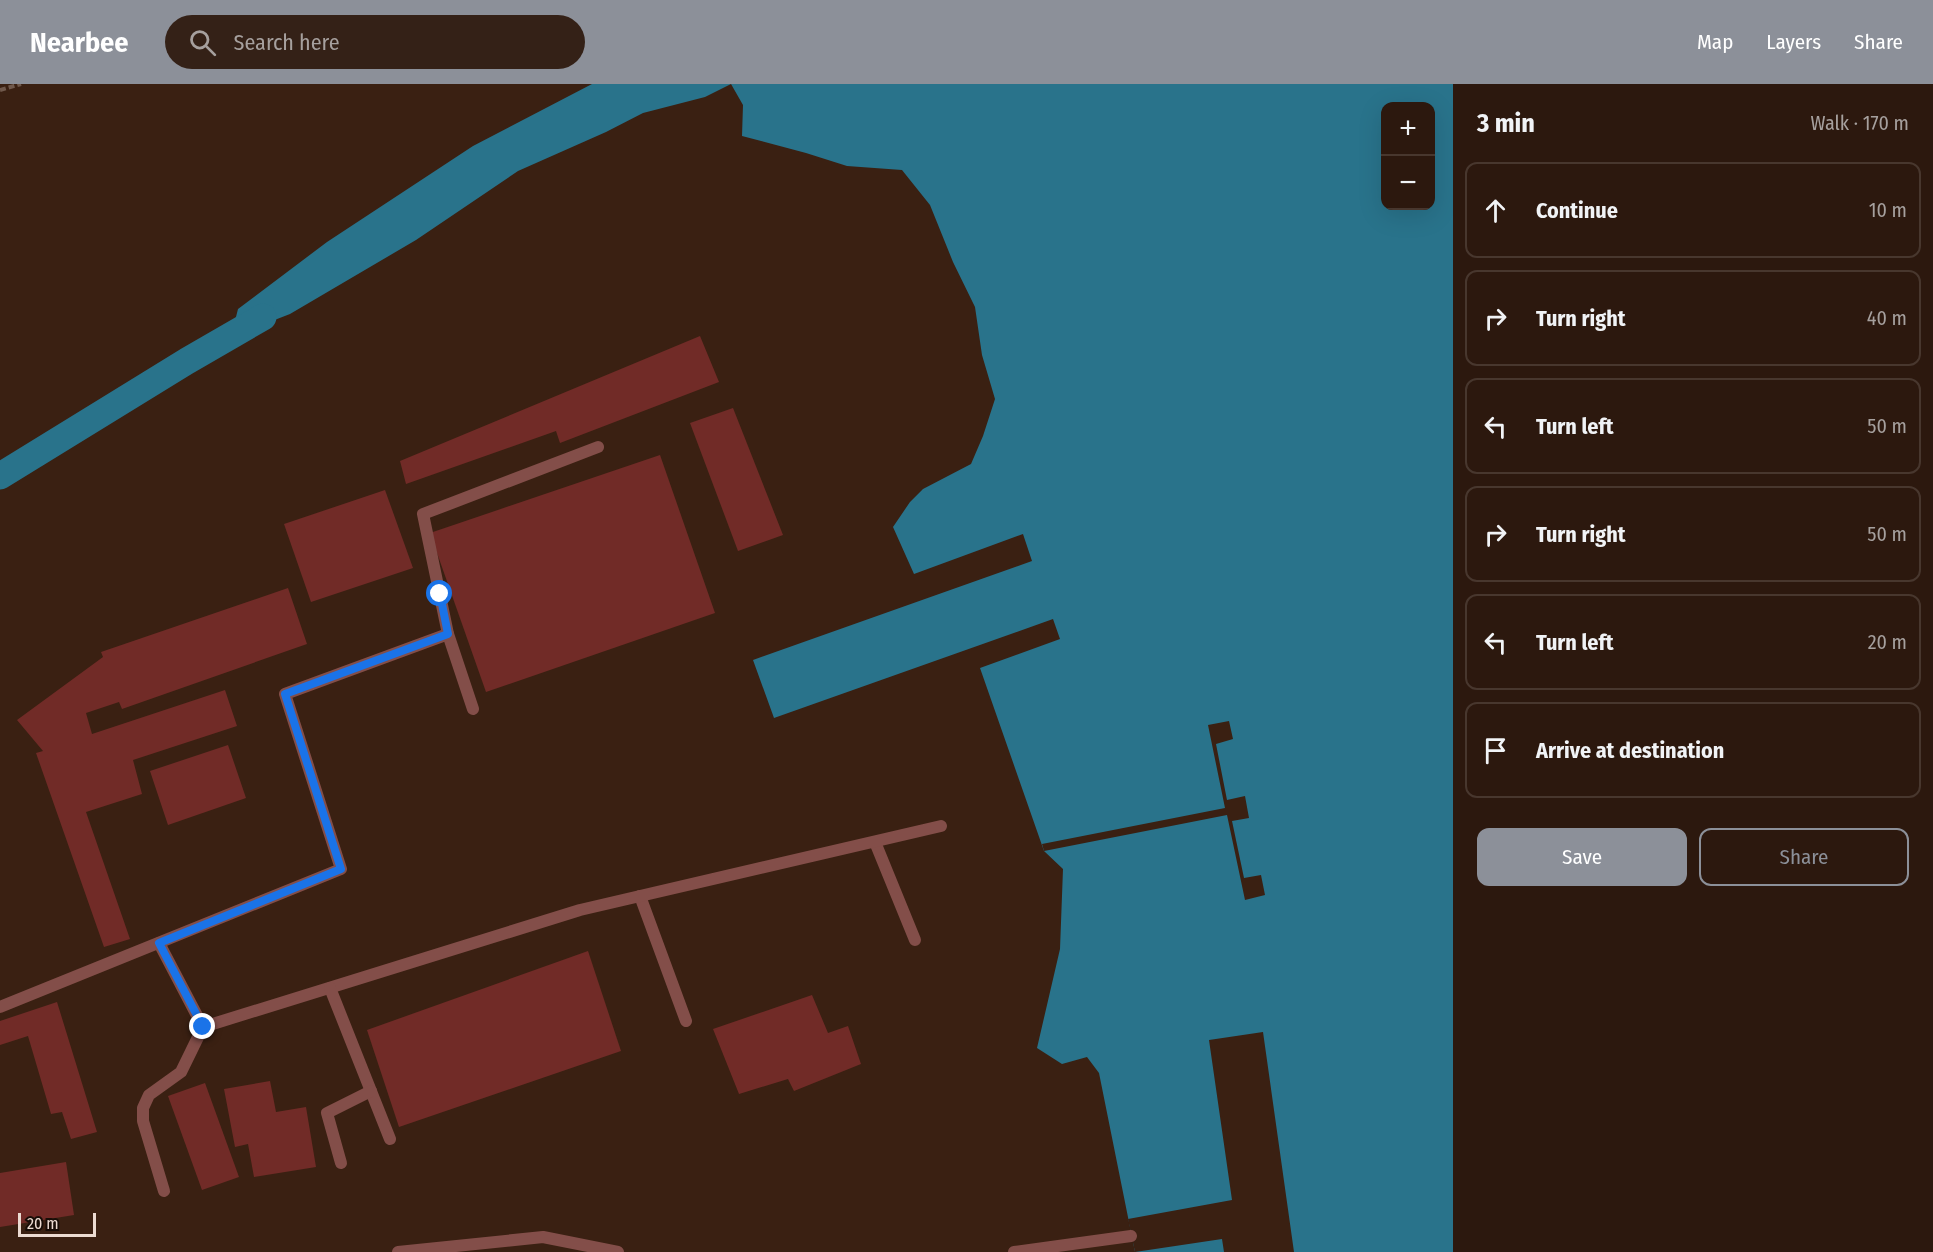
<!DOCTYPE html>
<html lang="en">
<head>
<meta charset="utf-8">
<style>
  body { margin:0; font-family:"Fira Sans Condensed",sans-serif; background:#342117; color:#f1f3f6 }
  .controls { position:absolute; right:18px; top:18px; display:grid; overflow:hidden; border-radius:12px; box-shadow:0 6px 24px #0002 }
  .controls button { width:54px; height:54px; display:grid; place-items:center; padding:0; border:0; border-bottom:2px solid #48372e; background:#2c180e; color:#f1f3f6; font:30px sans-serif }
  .scale { position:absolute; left:18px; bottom:15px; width:78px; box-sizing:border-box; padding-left:6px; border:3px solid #ecdbd2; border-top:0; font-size:16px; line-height:21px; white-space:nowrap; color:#ecdbd2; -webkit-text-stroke:4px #180d07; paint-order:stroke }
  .stop { position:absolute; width:18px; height:18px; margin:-14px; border:4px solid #1a73e8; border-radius:50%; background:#fff }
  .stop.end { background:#1a73e8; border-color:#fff; box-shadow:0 2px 6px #0008 }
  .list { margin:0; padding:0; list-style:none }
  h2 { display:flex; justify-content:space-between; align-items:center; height:78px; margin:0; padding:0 24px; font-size:26px }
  h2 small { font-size:20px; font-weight:400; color:#a6a09e }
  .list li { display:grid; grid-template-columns:39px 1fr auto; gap:18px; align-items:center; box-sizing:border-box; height:96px; margin:0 12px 12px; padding:0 12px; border:2px solid #48372e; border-radius:12px }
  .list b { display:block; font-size:22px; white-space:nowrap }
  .list em { font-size:20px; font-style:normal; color:#a6a09e }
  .actions { display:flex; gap:12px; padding:18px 24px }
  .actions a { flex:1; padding:14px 0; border:2px solid #8c9099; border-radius:12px; text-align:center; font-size:21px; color:#8c9099 }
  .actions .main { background:#8c9099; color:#fff }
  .icon { flex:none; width:33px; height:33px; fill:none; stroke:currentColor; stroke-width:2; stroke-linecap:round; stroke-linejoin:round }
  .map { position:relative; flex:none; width:1453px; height:1168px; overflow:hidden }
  header { display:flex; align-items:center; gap:36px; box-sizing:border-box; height:84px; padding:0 30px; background:#8c9099; color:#fff }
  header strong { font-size:28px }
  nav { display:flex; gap:33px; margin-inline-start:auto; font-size:21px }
  .search { width:420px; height:54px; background:#342117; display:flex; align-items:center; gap:15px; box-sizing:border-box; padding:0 21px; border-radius:33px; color:#a6a09e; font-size:22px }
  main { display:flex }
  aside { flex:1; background:#2c180e }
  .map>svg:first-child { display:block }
  .water { fill:#29738b; fill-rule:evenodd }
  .pier { fill:#3a2012 }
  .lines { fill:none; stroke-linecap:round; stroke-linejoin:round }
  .canal { stroke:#29738b; stroke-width:27 }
  .building { fill:#712b27 }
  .path { stroke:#70594c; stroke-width:4; stroke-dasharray:6 3; stroke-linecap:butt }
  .service { stroke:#834e49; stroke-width:12 }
  .route { stroke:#1a73e8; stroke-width:8 }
</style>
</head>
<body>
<header>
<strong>Nearbee</strong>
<div class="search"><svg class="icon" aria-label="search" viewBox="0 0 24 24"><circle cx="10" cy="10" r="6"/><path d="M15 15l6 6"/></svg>Search here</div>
<nav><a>Map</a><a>Layers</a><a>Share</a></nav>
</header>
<main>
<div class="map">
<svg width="1453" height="1168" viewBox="0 0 1453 1168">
  <rect width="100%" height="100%" fill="#3a2012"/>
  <path class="water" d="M592 0H1453V1168H1135L1099 989 1087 973 1062 980 1037 964 1060 865 1063 785 1044 767 980 584 1060 555 1053 535 774 634 753 576 1032 477 1023 450 914 490 893 443 910 418 923 405 971 380 983 352 995 315 982 271 975 223 953 178 930 121 902 86 847 82 806 69 742 52 743 21 731 0 705 13 643 29 606 48 518 87 416 156 290 230 231 253 238 225 327 158 473 62ZM1386 22H1430V122H1386Z"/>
  <g class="pier">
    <polygon points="1229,637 1233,655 1216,660 1227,716 1245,712 1249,734 1232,737 1244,794 1261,791 1265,811 1245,816 1227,731 1044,767 1042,760 1225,724 1208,641"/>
    <polygon points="1263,948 1294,1168 1224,1168 1222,1155 1135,1168 1128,1135 1232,1116 1209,956"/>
  </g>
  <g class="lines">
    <polyline class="canal" points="0,392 187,277 263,233"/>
  </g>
  <g class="building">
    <polygon points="700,252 719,298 560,359 556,347 406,400 400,377"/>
    <polygon points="733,324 783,451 738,467 690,339"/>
    <polygon points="660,371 715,529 486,608 430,449"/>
    <polygon points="385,406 413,484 311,518 284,440"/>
    <polygon points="288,504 307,560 122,625 119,618 86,629 92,650 225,606 237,642 133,676 142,710 86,728 130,855 104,863 36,669 43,667 17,636 103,573 101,568"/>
    <polygon points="228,661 246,714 168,741 150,687"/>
    <polygon points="588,867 621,967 399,1043 367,946"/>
    <polygon points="812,911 828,949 848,942 861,980 794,1007 788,995 739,1010 713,945"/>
    <polygon points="57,918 97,1048 71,1055 62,1028 51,1030 28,952 0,961 0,937"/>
    <polygon points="270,997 276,1028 306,1023 316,1083 254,1093 248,1060 235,1063 224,1005"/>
    <polygon points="205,999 239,1093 202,1106 168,1012"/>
    <polygon points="66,1078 74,1131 0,1143 0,1089"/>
  </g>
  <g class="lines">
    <polyline class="path" points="0,6 21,0"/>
    <g class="service">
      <polyline points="473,625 448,550 423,430 598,363"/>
      <polyline points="875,758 915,856"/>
      <polyline points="640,812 686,937"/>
      <polyline points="159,859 203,943 580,826 941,742"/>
      <polyline points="330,904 390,1055"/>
      <polyline points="0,923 341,785 285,610 448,550"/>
      <polyline points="341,1079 327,1029 371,1007"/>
      <polyline points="164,1107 143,1037 143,1024 149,1011 181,988 203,943"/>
      <polyline points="398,1168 543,1153 618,1168"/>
      <polyline points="1014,1168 1131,1152"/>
    </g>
  </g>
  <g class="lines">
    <polyline class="route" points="203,943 159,859 341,785 285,610 448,550 440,510"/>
  </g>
</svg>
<div class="controls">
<button>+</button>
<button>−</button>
</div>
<div class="scale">20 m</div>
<div class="stop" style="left:440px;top:510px"></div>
<div class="stop end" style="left:203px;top:943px"></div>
</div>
<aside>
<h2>3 min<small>Walk · 170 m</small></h2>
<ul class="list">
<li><svg class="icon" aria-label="ahead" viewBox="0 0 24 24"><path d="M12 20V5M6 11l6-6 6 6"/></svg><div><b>Continue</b></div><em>10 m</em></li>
<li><svg class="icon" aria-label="right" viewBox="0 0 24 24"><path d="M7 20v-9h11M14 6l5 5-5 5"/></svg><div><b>Turn right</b></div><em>40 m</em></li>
<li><svg class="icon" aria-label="left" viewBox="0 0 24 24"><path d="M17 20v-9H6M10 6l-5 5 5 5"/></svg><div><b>Turn left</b></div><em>50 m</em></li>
<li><svg class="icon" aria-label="right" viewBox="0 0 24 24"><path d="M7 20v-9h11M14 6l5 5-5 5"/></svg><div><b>Turn right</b></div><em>50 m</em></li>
<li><svg class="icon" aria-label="left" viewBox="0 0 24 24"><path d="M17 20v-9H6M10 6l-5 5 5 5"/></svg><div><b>Turn left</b></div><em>20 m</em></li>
<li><svg class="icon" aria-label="arrive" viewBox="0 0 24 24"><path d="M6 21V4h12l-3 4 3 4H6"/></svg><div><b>Arrive at destination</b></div></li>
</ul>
<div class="actions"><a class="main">Save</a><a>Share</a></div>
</aside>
</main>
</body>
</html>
